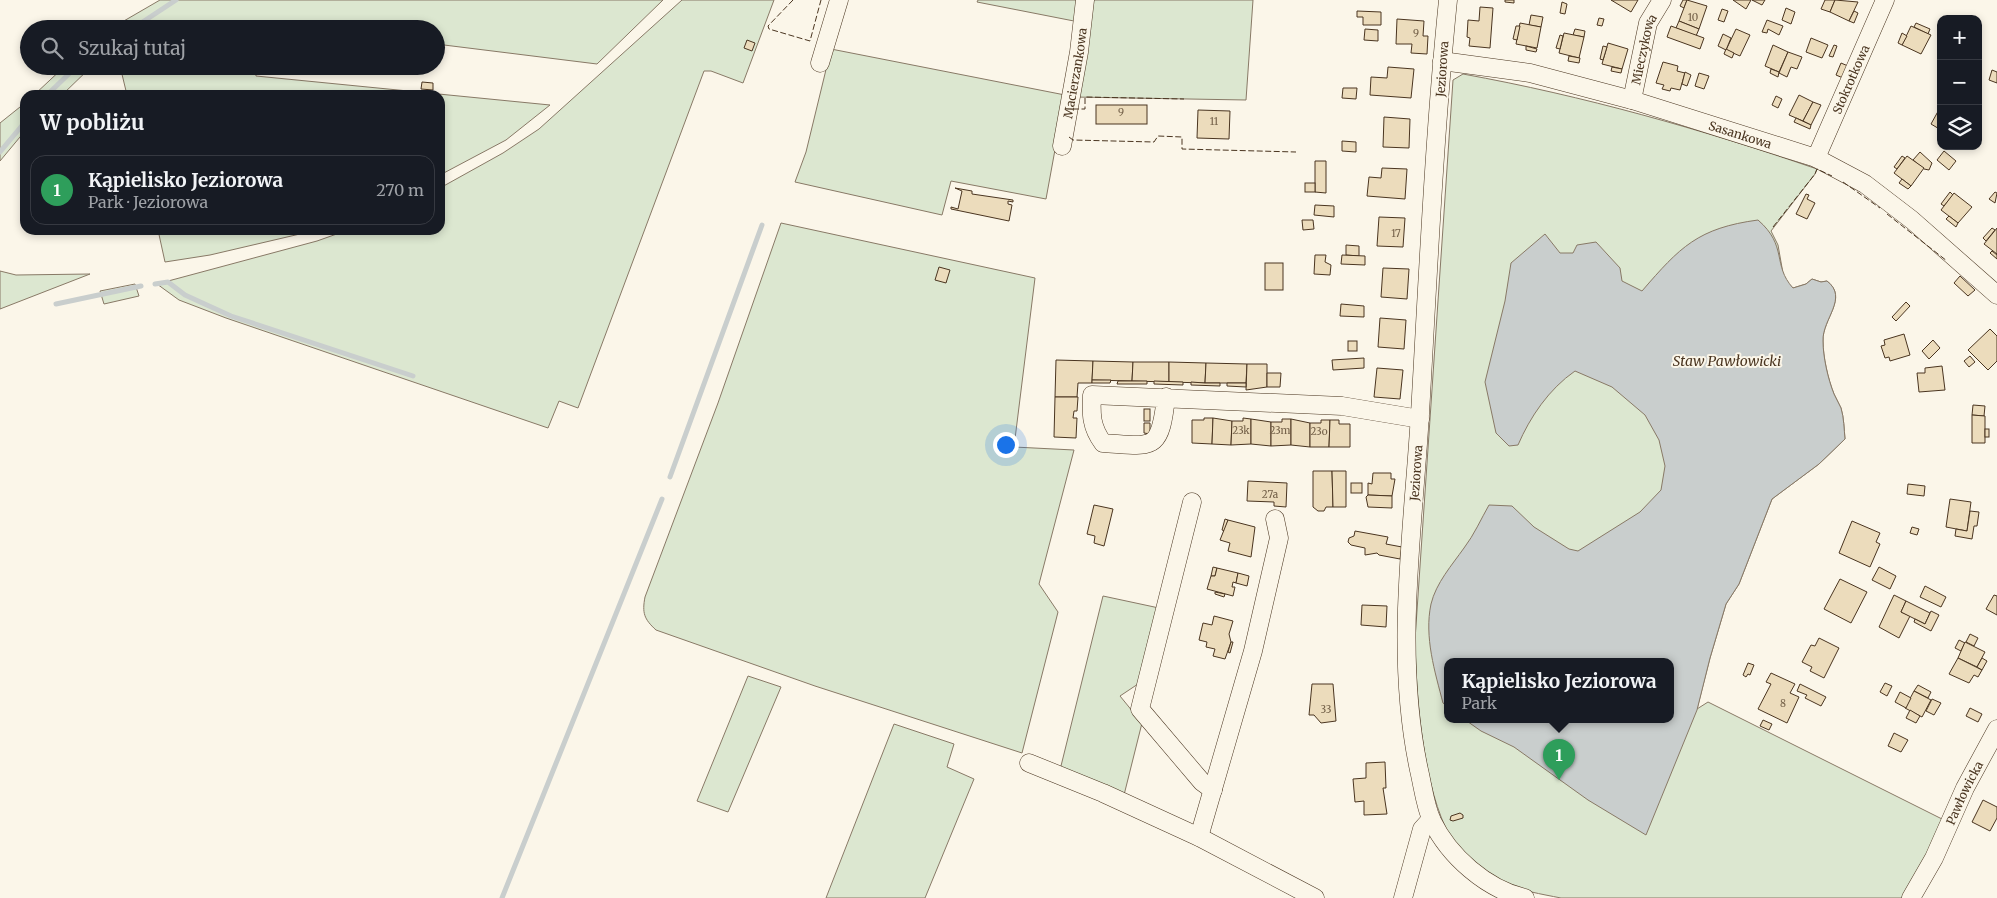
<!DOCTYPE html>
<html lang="pl">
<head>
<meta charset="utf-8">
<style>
  body { margin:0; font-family:Merriweather,serif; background:#242831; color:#f1f3f6 }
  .controls { position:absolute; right:15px; top:15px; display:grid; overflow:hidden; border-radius:10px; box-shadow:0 2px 8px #0003 }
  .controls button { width:45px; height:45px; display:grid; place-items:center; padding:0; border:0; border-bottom:1px solid #363941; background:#171b24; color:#f1f3f6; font:25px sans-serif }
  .you { position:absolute; left:1005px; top:444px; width:18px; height:18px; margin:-12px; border:4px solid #fff; border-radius:50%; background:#1a73e8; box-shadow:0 0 0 8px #1a73e833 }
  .badge { display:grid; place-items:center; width:32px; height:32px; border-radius:50%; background:#1a73e8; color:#fff; font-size:16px; font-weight:700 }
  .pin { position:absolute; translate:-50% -41px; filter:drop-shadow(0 1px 2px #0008) }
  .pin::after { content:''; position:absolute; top:26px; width:18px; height:15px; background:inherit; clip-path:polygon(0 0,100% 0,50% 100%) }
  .popup { position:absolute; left:1444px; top:658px; width:230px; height:65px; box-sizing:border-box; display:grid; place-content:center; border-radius:10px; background:#171b24; filter:drop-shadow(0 1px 4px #0005); font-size:16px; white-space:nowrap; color:#9ea1a6 }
  .popup b { font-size:19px; color:#f1f3f6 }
  .popup::after { content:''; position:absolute; left:50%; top:100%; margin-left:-10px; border:10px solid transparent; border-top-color:#171b24 }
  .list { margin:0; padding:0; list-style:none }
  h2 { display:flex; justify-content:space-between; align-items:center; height:65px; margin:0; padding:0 20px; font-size:21px }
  h2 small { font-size:16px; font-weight:400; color:#9ea1a6 }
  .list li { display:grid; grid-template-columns:32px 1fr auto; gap:15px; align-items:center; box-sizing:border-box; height:70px; margin:0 10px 10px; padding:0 10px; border:1px solid #363941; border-radius:15px }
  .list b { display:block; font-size:19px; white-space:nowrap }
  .list p { margin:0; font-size:16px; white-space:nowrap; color:#9ea1a6 }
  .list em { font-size:16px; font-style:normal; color:#9ea1a6 }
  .icon { flex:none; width:28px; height:28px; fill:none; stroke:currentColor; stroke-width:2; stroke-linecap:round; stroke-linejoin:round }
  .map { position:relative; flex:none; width:1997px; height:898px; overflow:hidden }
  .search { position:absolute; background:#171b24; box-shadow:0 2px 8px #0003; left:20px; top:20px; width:425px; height:55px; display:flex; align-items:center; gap:12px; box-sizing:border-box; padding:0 18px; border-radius:28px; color:#9ea1a6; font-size:19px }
  .panel { position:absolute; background:#171b24; box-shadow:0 2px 8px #0003; left:20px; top:90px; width:425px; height:145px; border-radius:15px }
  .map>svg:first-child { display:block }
  .green { fill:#dce7d0; stroke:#887966; fill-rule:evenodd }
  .water { fill:#c9cecd; stroke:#887966 }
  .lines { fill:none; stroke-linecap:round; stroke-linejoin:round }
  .stream { stroke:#c9cecd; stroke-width:5 }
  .building { fill:#ecdcbc; stroke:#4a3520 }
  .minor-casing { stroke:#4a3520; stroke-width:19 }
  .minor { stroke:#fbf6e9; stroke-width:18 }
  .fence { stroke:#4a3520; stroke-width:1; stroke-dasharray:6 2.5; stroke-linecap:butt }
  .labels { text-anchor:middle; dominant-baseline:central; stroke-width:4; stroke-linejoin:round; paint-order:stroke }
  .number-label { font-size:10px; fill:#725f47 }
  .street-label { font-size:12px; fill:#4a3520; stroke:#fbf6e9 }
  .water-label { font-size:14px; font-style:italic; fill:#4a3520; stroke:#fbf6e9 }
</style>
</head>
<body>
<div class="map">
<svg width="1997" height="898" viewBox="0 0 1997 898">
  <rect width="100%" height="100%" fill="#fbf6e9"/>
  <g class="green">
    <polygon points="160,0 663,0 597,64 436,44 436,29 315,29 258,22 257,29 110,29"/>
    <polygon points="682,0 774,0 743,83 711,71 704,71 578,408 559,401 548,428 226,318 179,300 157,284 317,241 348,230 440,230 440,188 503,153 539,129"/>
    <polygon points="978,0 1082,0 1079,22 977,2"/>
    <polygon points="1088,0 1253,0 1246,100 1074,97"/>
    <polygon points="831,49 1065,95 1046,199 951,181 942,215 795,182 806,152"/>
    <polygon points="65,66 92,66 62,95 34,95"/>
    <polygon points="120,66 255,66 256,76 550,105 506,140 440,175 440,95 127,95"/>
    <path d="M1463 74C1584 96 1701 129 1817 169L1815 174 1771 231 1778 245 1784 279 1793 288 1806 284 1812 279 1821 282 1827 281C1849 298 1822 319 1823 341 1823 357 1828 379 1834 394 1836 399 1839 403 1841 408 1844 418 1844 429 1845 439L1819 464 1772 499 1739 584 1726 604 1710 658 1697 709 1708 702 1944 820 1924 865 1903 898H1561C1541 894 1521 891 1502 882 1486 874 1460 854 1451 838 1423 790 1416 695 1415 640L1453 80ZM1448 661H1670V719H1448Z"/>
    <polygon points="25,103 25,131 0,161 0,123"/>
    <path d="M781 223 1035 278 1014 447 1074 450 1039 584 1058 612 1022 753 815 686 656 630C644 619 642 613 645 597L718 403Z"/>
    <polygon points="158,230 317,230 210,255 165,262"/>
    <polygon points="0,271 16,275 90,274 0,309"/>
    <polygon points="135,284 139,296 104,304 100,291"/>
    <polygon points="1103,596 1159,608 1141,682 1120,696 1142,723 1123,799 1060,770"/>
    <polygon points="748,676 781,687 728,812 697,801"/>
    <polygon points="894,724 954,744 947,767 974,779 925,898 826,898"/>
  </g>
  <path class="water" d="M1758 220C1788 246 1772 265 1793 288L1806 284 1812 279 1821 282 1827 281C1849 298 1822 319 1823 341 1823 357 1828 379 1834 394 1836 399 1839 403 1841 408 1844 418 1844 429 1845 439L1819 464 1772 499 1739 584 1726 604 1710 658 1697 710 1646 835 1588 800 1514 747 1481 731 1464 719H1670V661H1448V707L1443 703C1435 672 1424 637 1431 604 1436 583 1452 565 1464 548 1474 535 1481 519 1489 505L1512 506 1534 527 1569 549 1578 551 1640 512 1661 490 1665 466 1659 440 1645 415 1612 387 1575 371C1549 389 1530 417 1518 445L1509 446 1496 433 1485 382 1505 301 1511 263 1545 234 1560 253H1573L1577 245 1596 242 1620 268 1622 281 1642 291C1680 247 1698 228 1758 220Z"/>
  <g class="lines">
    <g class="stream">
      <polyline points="132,29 176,0"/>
      <polyline points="47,95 77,66"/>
      <polyline points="0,152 25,122"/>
      <polyline points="155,284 168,282 185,295 231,316 413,376"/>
      <polyline points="56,304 141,286"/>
      <polyline points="670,477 762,225"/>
      <polyline points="502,898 662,499"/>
    </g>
  </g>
  <g class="building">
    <polygon points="1505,0 1514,0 1514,3 1505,2"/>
    <polygon points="1611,0 1638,0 1631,12"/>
    <polygon points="1683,0 1687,0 1684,8 1680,6"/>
    <polygon points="1687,0 1707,6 1699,29 1679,21"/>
    <polygon points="1733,0 1751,0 1746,9"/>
    <polygon points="1752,0 1765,0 1762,5"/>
    <polygon points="1825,0 1835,0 1830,12 1821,9"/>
    <polygon points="1835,0 1858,2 1849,21 1830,12"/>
    <polygon points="1562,2 1567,4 1565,14 1560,13"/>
    <polygon points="1480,7 1493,8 1490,48 1469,46 1470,38 1467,37 1468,20 1479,21"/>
    <polygon points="1786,8 1795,12 1791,24 1782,20"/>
    <polygon points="1722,9 1728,11 1724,22 1718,20"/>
    <polygon points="1357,11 1381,12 1381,25 1363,25 1363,17 1357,17"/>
    <polygon points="1854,11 1858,13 1854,23 1849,21"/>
    <polygon points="1531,15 1543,17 1541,27 1529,25"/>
    <polygon points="1599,18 1604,19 1602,26 1597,25"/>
    <polygon points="1397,19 1424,21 1423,36 1428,36 1427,54 1411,53 1412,44 1396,44"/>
    <polygon points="1767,20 1783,26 1779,35 1768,29 1767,33 1762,32"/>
    <polygon points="1679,21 1699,29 1696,36 1676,28"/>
    <polygon points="1520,23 1541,27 1537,48 1516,44"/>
    <polygon points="1916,23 1930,29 1928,34 1914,27"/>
    <polygon points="1516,26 1520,26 1517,40 1513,39"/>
    <polygon points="1671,26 1704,38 1700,49 1667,37"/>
    <polygon points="1911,26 1931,35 1921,54 1902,45"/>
    <polygon points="1365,29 1378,30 1378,41 1364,40"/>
    <polygon points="1575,29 1585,31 1584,37 1573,35"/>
    <polygon points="1736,29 1750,35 1740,56 1726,50"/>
    <polygon points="1564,33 1584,37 1579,58 1559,53"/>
    <polygon points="1902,33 1907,36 1902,45 1898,43"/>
    <polygon points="1723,34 1731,38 1726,50 1718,46"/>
    <polygon points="1560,35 1563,36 1560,49 1556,48"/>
    <polygon points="1811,38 1828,45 1822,58 1806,52"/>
    <polygon points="747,40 755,43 752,51 744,48"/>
    <polygon points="1608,43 1628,49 1622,69 1602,64"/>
    <polygon points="1773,45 1788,52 1779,72 1765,66"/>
    <polygon points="1834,45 1837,46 1833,57 1829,56"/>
    <polygon points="1526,46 1537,49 1536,52 1526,50"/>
    <polygon points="1603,46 1607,47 1603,60 1600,59"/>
    <polygon points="1726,49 1734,53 1732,58 1724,54"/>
    <polygon points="1788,52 1802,57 1797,69 1791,67 1787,77 1779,73"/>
    <polygon points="1569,56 1580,58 1579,63 1568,61"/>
    <polygon points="1663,62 1678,66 1677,71 1685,73 1680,90 1671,88 1670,91 1662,89 1664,85 1656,83"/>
    <polygon points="1841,63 1848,66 1843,78 1836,75"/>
    <polygon points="1388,67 1414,69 1411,98 1370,95 1371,77 1387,78"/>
    <polygon points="1612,67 1622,69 1621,73 1611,71"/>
    <polygon points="1771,69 1779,72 1778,77 1770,73"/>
    <polygon points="1992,70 1997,72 1997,83 1989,80"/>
    <polygon points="1685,72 1691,75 1687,86 1682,84"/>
    <polygon points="1699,73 1709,76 1704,89 1695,86"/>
    <polygon points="422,82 433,83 433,90 421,89"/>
    <polygon points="1343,88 1357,88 1356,99 1342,98"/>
    <polygon points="1799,95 1813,102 1803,121 1789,115"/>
    <polygon points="1776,96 1782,99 1778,108 1772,105"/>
    <polygon points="1813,102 1821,105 1811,125 1803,121"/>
    <rect x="1096" y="105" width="51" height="19"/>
    <polygon points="1941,106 1941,130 1931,124"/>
    <polygon points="1198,110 1230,111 1229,139 1197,138"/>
    <polygon points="1384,117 1410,119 1409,148 1383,147"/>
    <polygon points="1796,118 1811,125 1810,129 1794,122"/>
    <polygon points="1342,141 1356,142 1356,152 1342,151"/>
    <polygon points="1944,151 1956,161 1949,170 1937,160"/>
    <polygon points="1920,152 1932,163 1929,170 1924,169 1913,160"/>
    <polygon points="1902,156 1905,158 1897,169 1894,167"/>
    <polygon points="1907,156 1924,168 1911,186 1894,173"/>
    <polygon points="1315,161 1326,161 1326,193 1315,192"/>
    <polygon points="1382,168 1407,169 1405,199 1367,196 1369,177 1381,178"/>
    <polygon points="1902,179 1911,186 1908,189 1899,183"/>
    <rect x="1305" y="183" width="10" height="9"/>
    <polygon points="955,188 972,191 972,194 1013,200 1013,202 1008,201 1008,204 1012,205 1009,221 951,209 951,207 958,209 962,191"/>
    <polygon points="1950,192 1953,195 1944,206 1941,204"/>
    <polygon points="1995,192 1997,193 1995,203 1989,199"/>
    <polygon points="1954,193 1972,207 1958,223 1941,210"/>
    <polygon points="1806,194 1809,195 1807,199 1815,203 1807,219 1796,214"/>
    <polygon points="1315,205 1334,206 1334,217 1314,215"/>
    <polygon points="1949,216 1958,223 1956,227 1946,219"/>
    <polygon points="1379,217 1405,218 1403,247 1377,246"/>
    <polygon points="1302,220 1313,220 1314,229 1303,230"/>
    <polygon points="1992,228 1995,230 1986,241 1983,238"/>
    <polygon points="1997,228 1997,254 1984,244"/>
    <polygon points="1346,245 1359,246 1359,256 1346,255"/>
    <polygon points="1992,251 1997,255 1997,259 1990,253"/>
    <polygon points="1315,255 1326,255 1325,262 1331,265 1330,275 1314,274"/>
    <polygon points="1342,255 1365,256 1365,265 1341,264"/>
    <rect x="1265" y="263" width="18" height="27"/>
    <polygon points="939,267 950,270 946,283 935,280"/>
    <polygon points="1383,268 1409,269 1407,299 1381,297"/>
    <polygon points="1960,276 1975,290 1968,296 1954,283"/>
    <polygon points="1906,302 1910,306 1896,321 1892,317"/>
    <polygon points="1341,304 1364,306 1364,317 1340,316"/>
    <polygon points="1380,318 1406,320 1404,349 1378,347"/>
    <polygon points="1990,329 1997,336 1997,361 1988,370 1968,350"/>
    <polygon points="1904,334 1910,355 1890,361 1889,357 1885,358 1881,346 1885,345 1884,340"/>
    <polygon points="1933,340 1940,348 1929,359 1922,351"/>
    <rect x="1348" y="341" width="9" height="10"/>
    <polygon points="1970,356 1975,362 1969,367 1964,361"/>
    <polygon points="1364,358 1364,368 1333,370 1332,360"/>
    <polygon points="1056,360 1093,361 1092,383 1078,383 1077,397 1055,397"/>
    <polygon points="1093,361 1133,362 1132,381 1092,380"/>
    <polygon points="1133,362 1169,362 1169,382 1132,381"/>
    <polygon points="1169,362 1206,363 1205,383 1169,382"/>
    <polygon points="1206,363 1247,364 1246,383 1205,383"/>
    <polygon points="1247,364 1267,364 1267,387 1246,390"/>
    <polygon points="1942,366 1945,390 1919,392 1917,373 1925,373 1925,368"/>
    <polygon points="1377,368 1403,370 1400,399 1374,397"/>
    <polygon points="1267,373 1281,373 1280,387 1267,387"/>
    <polygon points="1092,380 1111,380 1110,383 1092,383"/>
    <polygon points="1118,381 1147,381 1147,384 1117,384"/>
    <polygon points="1154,381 1183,382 1183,385 1154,384"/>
    <polygon points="1191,382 1205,383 1220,383 1220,386 1191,385"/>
    <polygon points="1227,383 1246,383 1246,387 1227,386"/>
    <polygon points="1055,397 1078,397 1077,411 1074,411 1073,418 1077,418 1076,438 1054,437"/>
    <polygon points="1973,405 1985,406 1984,416 1972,415"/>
    <rect x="1144" y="409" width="6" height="12"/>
    <polygon points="1972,415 1985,416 1985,443 1972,443"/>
    <polygon points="1204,418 1213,418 1212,444 1192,443 1192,420 1204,420"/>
    <polygon points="1213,418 1232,421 1231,445 1212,444"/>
    <polygon points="1243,418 1251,419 1251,444 1231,445 1232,421 1243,421"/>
    <polygon points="1251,419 1271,422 1271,446 1251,444"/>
    <polygon points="1282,419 1291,419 1291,445 1271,446 1271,422 1282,422"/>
    <polygon points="1291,419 1310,423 1310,447 1291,445"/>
    <polygon points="1321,420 1330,420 1329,447 1310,447 1310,423 1321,423"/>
    <polygon points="1330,420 1339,420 1339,424 1350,424 1350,447 1329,447"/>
    <polygon points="1144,423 1150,423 1150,434 1144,433"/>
    <rect x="1985" y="429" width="4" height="8"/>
    <polygon points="1313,471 1332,471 1333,507 1326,507 1324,511 1318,511 1313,507"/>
    <polygon points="1332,471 1346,471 1346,507 1333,507"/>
    <polygon points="1373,473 1391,473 1391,479 1395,479 1392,496 1368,495 1368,483 1372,484"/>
    <polygon points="1248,481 1287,483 1286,507 1274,506 1274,502 1247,501"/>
    <rect x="1351" y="483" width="11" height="10"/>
    <polygon points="1908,484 1925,486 1924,496 1907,494"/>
    <polygon points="1368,495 1392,496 1392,508 1368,507 1366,497"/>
    <polygon points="1950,499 1971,502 1967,531 1946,527"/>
    <polygon points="1094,505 1113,509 1104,546 1094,543 1095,536 1087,534"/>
    <polygon points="1970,511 1979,512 1977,526 1974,526 1972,539 1955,536 1956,529 1967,531"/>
    <polygon points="1225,519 1228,520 1225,531 1222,530"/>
    <polygon points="1228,520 1255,527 1251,557 1228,551 1230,543 1220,540"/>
    <polygon points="1852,521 1880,533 1876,542 1880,544 1870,567 1839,553"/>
    <polygon points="1912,527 1919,529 1917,535 1910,533"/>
    <polygon points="1355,531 1388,537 1386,544 1402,547 1400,559 1379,555 1377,553 1365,555 1365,548 1351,545 1348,542 1349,538 1354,536"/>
    <polygon points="1213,567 1217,568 1215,576 1211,576"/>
    <polygon points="1879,567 1896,576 1890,589 1872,580"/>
    <polygon points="1217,568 1238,573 1236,583 1233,582 1232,587 1235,587 1233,596 1207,589 1211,576 1215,576"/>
    <polygon points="1238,573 1249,576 1247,586 1236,583"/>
    <polygon points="1840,579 1867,592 1851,623 1824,609"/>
    <polygon points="1925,586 1946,597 1941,607 1920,597"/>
    <polygon points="1215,592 1225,594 1224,597 1215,594"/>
    <polygon points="1894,595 1906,601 1901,612 1910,616 1899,638 1879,627"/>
    <polygon points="1994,595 1997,596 1997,615 1986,609"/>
    <polygon points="1906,601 1930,613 1925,624 1901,612"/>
    <polygon points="1362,605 1387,606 1386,627 1361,625"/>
    <polygon points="1931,611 1939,615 1931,631 1914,622 1915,619 1925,624"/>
    <polygon points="1214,616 1233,621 1229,634 1231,642 1225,659 1213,656 1215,649 1206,647 1207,642 1199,640 1203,623 1212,625"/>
    <polygon points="1970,634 1978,638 1974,646 1966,642"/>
    <polygon points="1819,638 1839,648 1824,678 1810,671 1812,667 1802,662 1811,645 1815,646"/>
    <polygon points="1959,640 1965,643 1961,651 1955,648"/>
    <polygon points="1231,642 1233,642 1230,653 1228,652"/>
    <polygon points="1965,642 1985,652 1977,667 1958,658"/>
    <polygon points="1958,658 1982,670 1978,677 1974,675 1969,683 1949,674"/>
    <polygon points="1982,658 1987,661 1982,670 1977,667"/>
    <polygon points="1748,663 1754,665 1750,675 1748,674 1746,677 1743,675"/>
    <polygon points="1771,673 1795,684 1790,693 1799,697 1787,723 1758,709 1771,684 1766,682"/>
    <polygon points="1885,683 1892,686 1887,696 1880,692"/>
    <polygon points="1312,684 1333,684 1336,721 1321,723 1314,715 1309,715"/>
    <polygon points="1800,684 1826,697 1821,706 1805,698 1807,695 1797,691"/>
    <polygon points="1918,685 1931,692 1928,698 1914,691"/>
    <polygon points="1914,691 1931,700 1922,717 1905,708"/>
    <polygon points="1900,692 1911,698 1906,708 1895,702"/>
    <polygon points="1932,699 1941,703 1934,715 1926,711"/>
    <polygon points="1970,708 1982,714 1978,722 1966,716"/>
    <polygon points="1910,710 1920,716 1916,723 1906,718"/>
    <polygon points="1763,720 1772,724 1769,730 1760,726"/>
    <polygon points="1894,733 1908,740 1901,752 1888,746"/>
    <polygon points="1385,762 1386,788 1383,788 1387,814 1364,815 1364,801 1355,802 1353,779 1366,778 1366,763"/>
    <polygon points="1983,800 1997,807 1997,818 1990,831 1972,822"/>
    <polygon points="1460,813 1463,815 1463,818 1453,821 1450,820 1451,816"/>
  </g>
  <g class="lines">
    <defs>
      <g id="minor">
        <path d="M1448 0C1434 138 1428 276 1420 414 1413 532 1394 654 1419 770 1423 787 1425 806 1432 821 1449 856 1486 889 1525 898"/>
        <path id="s1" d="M1442 61 1530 73 1632 100 1816 158 1865 184 1912 220 1997 295"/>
        <polyline points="820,63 839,0"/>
        <path id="s2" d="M1632 100 1648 23 1662 0"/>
        <path id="s3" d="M1062 146 1079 52 1085 0"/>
        <path id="s4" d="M1816 158 1885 0"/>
        <path d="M1166 397C1160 453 1153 446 1103 443 1091 427 1091 414 1092 395L1342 406 1420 419"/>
        <polyline points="1192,502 1140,709 1202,782 1213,790"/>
        <polyline points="1029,763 1103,793 1199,837 1315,898"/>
        <polyline points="1199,837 1253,651 1279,538 1275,519"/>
        <polyline points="1403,898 1422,829 1431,819"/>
        <path id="s5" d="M1911 898 1934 858 1965 788 1997 729"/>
      </g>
    </defs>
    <use href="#minor" class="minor-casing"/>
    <use href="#minor" class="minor"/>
    <g class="fence">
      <polyline points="793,0 768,26 769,29 810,41 821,0"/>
      <polyline points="1073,109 1085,109 1085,97 1184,99"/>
      <polyline points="1069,137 1073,140 1154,142 1158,136 1182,137 1182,149 1296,152"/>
      <polyline points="1843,182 1880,208"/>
      <polyline points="1887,214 1947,261"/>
      <polyline points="1773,227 1815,174 1817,169 1832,176"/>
    </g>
  </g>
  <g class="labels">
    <g class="number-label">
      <text x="1693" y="17">10</text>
      <text x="1416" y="33">9</text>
      <text x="1121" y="112">9</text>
      <text x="1214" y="121">11</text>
      <text x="1396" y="233">17</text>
      <text x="1241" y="430">23k</text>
      <text x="1280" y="430">23m</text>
      <text x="1319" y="431">23o</text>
      <text x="1270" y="494">27a</text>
      <text x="1783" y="703">8</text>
      <text x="1326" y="709">33</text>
    </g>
    <g class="street-label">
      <text stroke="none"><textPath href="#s2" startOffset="52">Mieczykowa</textPath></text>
      <text transform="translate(1442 69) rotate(-86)">Jeziorowa</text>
      <text stroke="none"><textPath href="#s3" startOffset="74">Macierzankowa</textPath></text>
      <text stroke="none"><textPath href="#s4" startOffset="86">Stokrotkowa</textPath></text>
      <text stroke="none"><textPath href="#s1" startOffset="308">Sasankowa</textPath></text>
      <text transform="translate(1416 473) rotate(-86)">Jeziorowa</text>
      <text stroke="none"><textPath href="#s5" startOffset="118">Pawłowicka</textPath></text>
    </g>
    <g class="water-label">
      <text x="1727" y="361">Staw Pawłowicki</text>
    </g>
  </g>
</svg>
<div class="controls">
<button>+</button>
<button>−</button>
<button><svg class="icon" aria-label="layers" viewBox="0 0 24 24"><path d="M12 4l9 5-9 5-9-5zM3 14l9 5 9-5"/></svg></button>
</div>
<div class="you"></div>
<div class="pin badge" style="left:1559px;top:780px;background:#2e9e5b">1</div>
<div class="popup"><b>Kąpielisko Jeziorowa</b>Park</div>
<div class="search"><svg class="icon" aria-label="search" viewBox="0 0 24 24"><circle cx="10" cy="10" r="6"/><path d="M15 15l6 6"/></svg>Szukaj tutaj</div>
<section class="panel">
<h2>W pobliżu<small></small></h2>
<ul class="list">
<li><span class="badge" style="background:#2e9e5b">1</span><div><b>Kąpielisko Jeziorowa</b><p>Park · Jeziorowa</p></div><em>270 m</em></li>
</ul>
</section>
</div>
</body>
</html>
